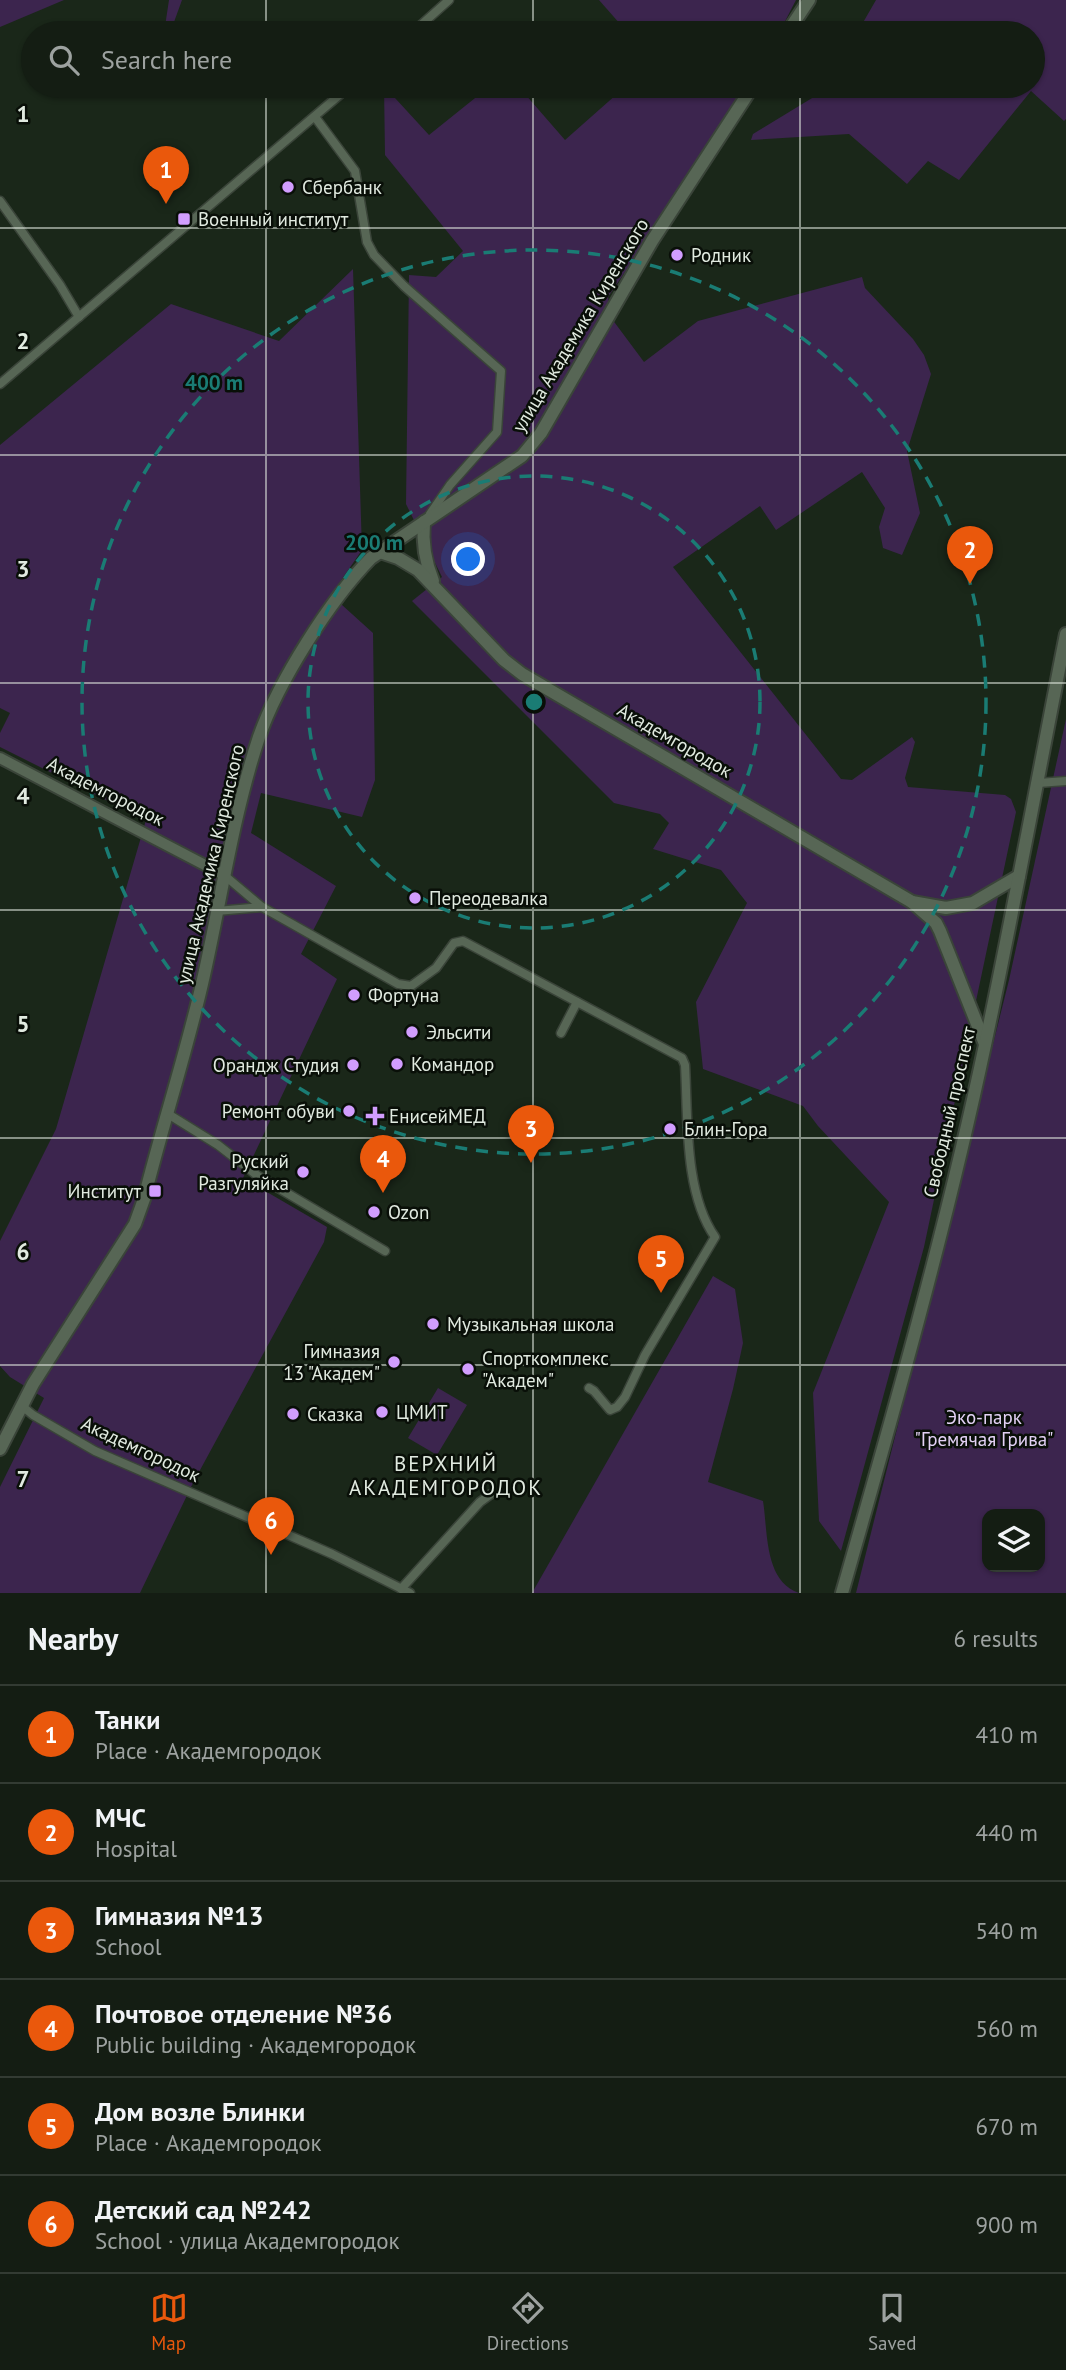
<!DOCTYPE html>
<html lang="en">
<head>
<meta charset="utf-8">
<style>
  body { margin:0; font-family:"PT Sans",sans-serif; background:#1d261c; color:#f1f3f6 }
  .controls { position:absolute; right:21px; bottom:21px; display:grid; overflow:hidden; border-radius:14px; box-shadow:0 2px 5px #0004 }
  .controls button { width:63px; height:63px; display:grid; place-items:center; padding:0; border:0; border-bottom:2px solid #333b33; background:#141d13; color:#f1f3f6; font:35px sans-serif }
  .you { position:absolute; left:469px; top:560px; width:24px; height:24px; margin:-18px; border:5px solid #fff; border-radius:50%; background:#1a73e8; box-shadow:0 0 0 10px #1a73e833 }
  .badge { display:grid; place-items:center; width:46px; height:46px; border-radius:50%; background:#ea580c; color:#fff; font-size:23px; font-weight:700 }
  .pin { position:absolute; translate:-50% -58px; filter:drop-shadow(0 2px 4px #0008) }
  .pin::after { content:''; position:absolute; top:37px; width:24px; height:21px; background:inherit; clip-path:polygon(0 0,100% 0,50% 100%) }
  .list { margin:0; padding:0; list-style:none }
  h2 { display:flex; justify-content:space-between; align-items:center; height:91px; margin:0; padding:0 28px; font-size:30px }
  h2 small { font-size:23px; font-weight:400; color:#9da2a0 }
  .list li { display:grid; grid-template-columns:46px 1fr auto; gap:21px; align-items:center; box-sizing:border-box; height:98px; padding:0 28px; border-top:2px solid #333b33 }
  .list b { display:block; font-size:26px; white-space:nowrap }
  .list p { margin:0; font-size:23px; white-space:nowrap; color:#9da2a0 }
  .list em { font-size:23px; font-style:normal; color:#9da2a0 }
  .icon { flex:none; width:38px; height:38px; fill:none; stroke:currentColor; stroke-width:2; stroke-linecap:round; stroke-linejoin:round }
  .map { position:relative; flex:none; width:1066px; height:1593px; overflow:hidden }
  .search { position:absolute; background:#141d13; box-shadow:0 2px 5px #0004; left:21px; right:21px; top:21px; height:77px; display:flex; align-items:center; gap:18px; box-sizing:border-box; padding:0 24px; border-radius:38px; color:#9da2a0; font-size:26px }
  .sheet { height:679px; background:#141d13 }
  nav { display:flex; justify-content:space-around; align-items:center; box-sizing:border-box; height:98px; border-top:2px solid #333b33; background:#141d13; font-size:19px; color:#9da2a0 }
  nav a { display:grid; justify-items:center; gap:4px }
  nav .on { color:#ea580c }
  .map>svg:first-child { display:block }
  .green { fill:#3c254e; fill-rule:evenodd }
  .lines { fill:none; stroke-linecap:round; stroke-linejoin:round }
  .minor-casing { stroke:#3a4439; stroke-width:11 }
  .tertiary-casing { stroke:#3a4439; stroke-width:14 }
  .secondary-casing { stroke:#3a4439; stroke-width:16 }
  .minor { stroke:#576655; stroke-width:8 }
  .tertiary { stroke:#576655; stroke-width:10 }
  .secondary { stroke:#576655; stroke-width:12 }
  .grid { fill:none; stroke:#e1eae0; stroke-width:2; stroke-opacity:0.55 }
  .ring { fill:none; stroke:#1a7c74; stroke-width:3.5; stroke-dasharray:12 9 }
  .poi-dot { fill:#d19dfe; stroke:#090f08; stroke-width:2.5 }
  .labels { text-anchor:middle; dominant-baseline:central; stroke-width:5; stroke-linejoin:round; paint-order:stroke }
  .poi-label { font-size:19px; fill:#e1eae0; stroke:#090f08; text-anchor:start }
  .street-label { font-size:19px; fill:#e1eae0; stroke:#090f08 }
  .park-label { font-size:19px; fill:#e3d1f5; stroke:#090f08 }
  .neighbourhood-label { font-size:21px; letter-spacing:2px; fill:#e1eae0; stroke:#090f08 }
  .grid-label { font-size:23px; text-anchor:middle; font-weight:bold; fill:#e1eae0; stroke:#090f08; stroke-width:5; stroke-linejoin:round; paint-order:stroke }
  .centre { fill:#1a7c74; stroke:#090f08; stroke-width:3.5 }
  .ring-label { font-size:21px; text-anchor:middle; font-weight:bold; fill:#1a7c74; stroke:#090f08; stroke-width:5; stroke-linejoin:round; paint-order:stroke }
</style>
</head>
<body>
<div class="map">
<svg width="1066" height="1593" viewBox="0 0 1066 1593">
  <rect width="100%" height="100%" fill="#1a2719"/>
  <g class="green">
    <polygon points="0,0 64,0 0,27"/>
    <polygon points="169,0 182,0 170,33 164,33"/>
    <polygon points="599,0 796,0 779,33 628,33"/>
    <polygon points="876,0 1066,0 1066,119 1064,121 1031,91 959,180 928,161 907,184 849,134 751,140 753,134 822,92 826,86 1033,86 1033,33 857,33"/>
    <polygon points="384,86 429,135 490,86 518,86 565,140 626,86 745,86 672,203 608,297 612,319 644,362 698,321 862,277 865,288 913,339 924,355 931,374 907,451 920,513 902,555 883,548 879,527 885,508 862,472 776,530 760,506 673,567 841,779 852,780 912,737 915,742 905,778 908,787 1005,795 1011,799 1016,812 924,1247 841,1551 819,1521 813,1393 889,1202 818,1126 803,1106 703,1069 696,1002 747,903 721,870 653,849 669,823 660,814 614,803 412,601 442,577 406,504 409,275 436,277 463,251 385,155"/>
    <polygon points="353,269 362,550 331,595 373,633 375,780 362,817 261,793 251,833 336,886 301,954 337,979 243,1178 327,1227 324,1242 193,1483 140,1593 0,1593 0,1487 44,1398 10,1377 0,1366 0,1241 56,1129 146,820 0,747 0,733 10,713 0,708 0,445 171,304 279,341"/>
    <path d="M1066 719V1593H856L1009 980ZM987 1514H1040V1567H987Z"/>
    <path d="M713 1276 735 1289 743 1343 733 1389 708 1482 763 1501C768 1532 764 1581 799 1593H532Z"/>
    <polygon points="438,1388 467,1405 437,1455 408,1438"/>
  </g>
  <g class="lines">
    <defs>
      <g id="minor">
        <polyline points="412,33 449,0"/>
        <polyline points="315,117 355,171 367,242 374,255 404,286 501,371 497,432 450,485 430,514"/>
        <polyline points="0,201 60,285 79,317"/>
        <polyline points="0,384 350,86"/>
        <polyline points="1038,783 1066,781"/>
        <path d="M224 875 262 907 398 984 411 986 436 968 454 943 463 941 682 1058 685 1065C688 1117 684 1193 715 1237L645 1355 625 1397 617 1407 610 1410 594 1391 589 1388"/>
        <polyline points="217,911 262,907"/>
        <polyline points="561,1033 577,1002"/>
        <polyline points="168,1114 218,1145 258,1176 385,1251"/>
        <polyline points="22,1406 33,1415 95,1451 332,1554 410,1593"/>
        <polyline points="401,1589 480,1502 491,1494"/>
      </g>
      <polyline id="tertiary" points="0,758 224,875"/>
      <g id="secondary">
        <polyline points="787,33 809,0"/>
        <path d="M424 522C422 544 425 561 433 581"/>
        <polyline points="380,552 398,558 418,570 504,660 522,674 912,902 936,923 940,931 985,1044"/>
        <polyline points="912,902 946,908 973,903 1019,876"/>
        <path d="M0 1449 33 1384 135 1224 144 1199C162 1127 185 1057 202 984 221 902 232 818 259 737 278 682 330 600 371 558L522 456 541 433 652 241 753 86"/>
        <path d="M842 1593C894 1411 946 1229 985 1045 1014 908 1039 771 1066 634"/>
      </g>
    </defs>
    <use href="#minor" class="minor-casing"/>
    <use href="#tertiary" class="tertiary-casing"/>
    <use href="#secondary" class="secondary-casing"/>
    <use href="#minor" class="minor"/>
    <use href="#tertiary" class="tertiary"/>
    <use href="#secondary" class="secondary"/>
  </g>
  <path class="grid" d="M266 0V33M533 0V33M800 0V33M266 86V1593M533 86V1593M800 86V1593M0 228H1066M0 455H1066M0 683H1066M0 910H1066M0 1138H1066M0 1365H1066"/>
  <g class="ring">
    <circle cx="534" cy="702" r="226"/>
    <circle cx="534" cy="702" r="452"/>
  </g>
  <g class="poi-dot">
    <circle cx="288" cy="187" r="7"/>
    <rect x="177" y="212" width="14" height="14" rx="3.5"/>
    <circle cx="677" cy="255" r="7"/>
    <circle cx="415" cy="898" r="7"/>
    <circle cx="354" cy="995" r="7"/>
    <circle cx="412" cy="1032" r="7"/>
    <circle cx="397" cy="1064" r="7"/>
    <circle cx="353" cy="1065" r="7"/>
    <circle cx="349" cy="1111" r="7"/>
    <path d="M371.5 1105.5h7v7h7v7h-7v7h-7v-7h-7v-7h7z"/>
    <circle cx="670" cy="1129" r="7"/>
    <circle cx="303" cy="1172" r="7"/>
    <rect x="148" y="1184" width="14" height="14" rx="3.5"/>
    <circle cx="374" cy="1212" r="7"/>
    <circle cx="433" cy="1324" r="7"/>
    <circle cx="394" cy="1362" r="7"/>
    <circle cx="468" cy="1369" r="7"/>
    <circle cx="382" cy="1412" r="7"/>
    <circle cx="293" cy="1414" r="7"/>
  </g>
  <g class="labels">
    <g class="poi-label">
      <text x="302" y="187">Сбербанк</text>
      <text x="198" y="219">Военный институт</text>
      <text x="691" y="255">Родник</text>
      <text x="429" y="898">Переодевалка</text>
      <text x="368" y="995">Фортуна</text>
      <text x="426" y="1032">Эльсити</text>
      <text x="411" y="1064">Командор</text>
      <text x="339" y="1065" text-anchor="end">Орандж Студия</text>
      <text x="335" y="1111" text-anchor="end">Ремонт обуви</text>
      <text x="389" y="1116">ЕнисейМЕД</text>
      <text x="684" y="1129">Блин-Гора</text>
      <text x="289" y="1161" text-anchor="end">Руский<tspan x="289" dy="22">Разгуляйка</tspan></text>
      <text x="141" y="1191" text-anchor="end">Институт</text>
      <text x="388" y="1212">Ozon</text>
      <text x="447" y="1324">Музыкальная школа</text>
      <text x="380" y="1351" text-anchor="end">Гимназия<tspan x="380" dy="22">13 "Академ"</tspan></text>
      <text x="482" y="1358">Спорткомплекс<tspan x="482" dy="22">"Академ"</tspan></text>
      <text x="396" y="1412">ЦМИТ</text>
      <text x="307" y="1414">Сказка</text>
    </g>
    <g class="street-label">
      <text transform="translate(580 325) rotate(-59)">улица Академика Киренского</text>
      <text transform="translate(675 740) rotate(30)">Академгородок</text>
      <text transform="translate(106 791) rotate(27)">Академгородок</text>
      <text transform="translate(210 864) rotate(-77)">улица Академика Киренского</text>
      <text transform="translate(949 1112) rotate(-77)">Свободный проспект</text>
      <text transform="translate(141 1449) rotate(25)">Академгородок</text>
    </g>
    <g class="park-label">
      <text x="984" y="1417">Эко-парк<tspan x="984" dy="22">"Гремячая Грива"</tspan></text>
    </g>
    <g class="neighbourhood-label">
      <text x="446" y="1463">ВЕРХНИЙ<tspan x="446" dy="24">АКАДЕМГОРОДОК</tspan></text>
    </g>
  </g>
  <g class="grid-label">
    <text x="23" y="122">1</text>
    <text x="23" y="349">2</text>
    <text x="23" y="577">3</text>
    <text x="23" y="804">4</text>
    <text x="23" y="1032">5</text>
    <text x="23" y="1260">6</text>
    <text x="23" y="1487">7</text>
  </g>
  <circle cx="534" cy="702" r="10" class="centre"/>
  <g class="ring-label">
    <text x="214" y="390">400 m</text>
    <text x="374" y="550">200 m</text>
  </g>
</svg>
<div class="controls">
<button><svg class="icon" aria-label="layers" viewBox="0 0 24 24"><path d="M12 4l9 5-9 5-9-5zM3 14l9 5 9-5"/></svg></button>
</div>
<div class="you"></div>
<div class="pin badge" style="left:166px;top:204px">1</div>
<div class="pin badge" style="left:970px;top:584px">2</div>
<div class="pin badge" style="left:531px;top:1163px">3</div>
<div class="pin badge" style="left:383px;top:1193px">4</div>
<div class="pin badge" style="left:661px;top:1293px">5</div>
<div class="pin badge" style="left:271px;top:1555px">6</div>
<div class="search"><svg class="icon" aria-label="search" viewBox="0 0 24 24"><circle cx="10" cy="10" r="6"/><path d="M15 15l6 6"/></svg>Search here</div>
</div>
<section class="sheet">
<h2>Nearby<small>6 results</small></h2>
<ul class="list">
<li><span class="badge">1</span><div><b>Танки</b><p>Place · Академгородок</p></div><em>410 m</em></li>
<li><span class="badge">2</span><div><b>МЧС</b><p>Hospital</p></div><em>440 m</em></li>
<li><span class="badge">3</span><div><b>Гимназия №13</b><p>School</p></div><em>540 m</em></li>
<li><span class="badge">4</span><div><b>Почтовое отделение №36</b><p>Public building · Академгородок</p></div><em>560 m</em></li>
<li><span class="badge">5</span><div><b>Дом возле Блинки</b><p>Place · Академгородок</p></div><em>670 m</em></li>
<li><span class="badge">6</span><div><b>Детский сад №242</b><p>School · улица Академгородок</p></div><em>900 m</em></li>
</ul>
</section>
<nav>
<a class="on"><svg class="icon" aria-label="map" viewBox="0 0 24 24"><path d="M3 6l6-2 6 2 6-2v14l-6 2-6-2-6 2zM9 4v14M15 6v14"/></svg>Map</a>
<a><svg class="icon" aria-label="directions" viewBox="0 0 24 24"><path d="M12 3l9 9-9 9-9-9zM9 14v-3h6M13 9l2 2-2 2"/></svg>Directions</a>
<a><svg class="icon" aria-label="saved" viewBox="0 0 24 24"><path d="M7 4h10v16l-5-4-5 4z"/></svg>Saved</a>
</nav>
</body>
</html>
